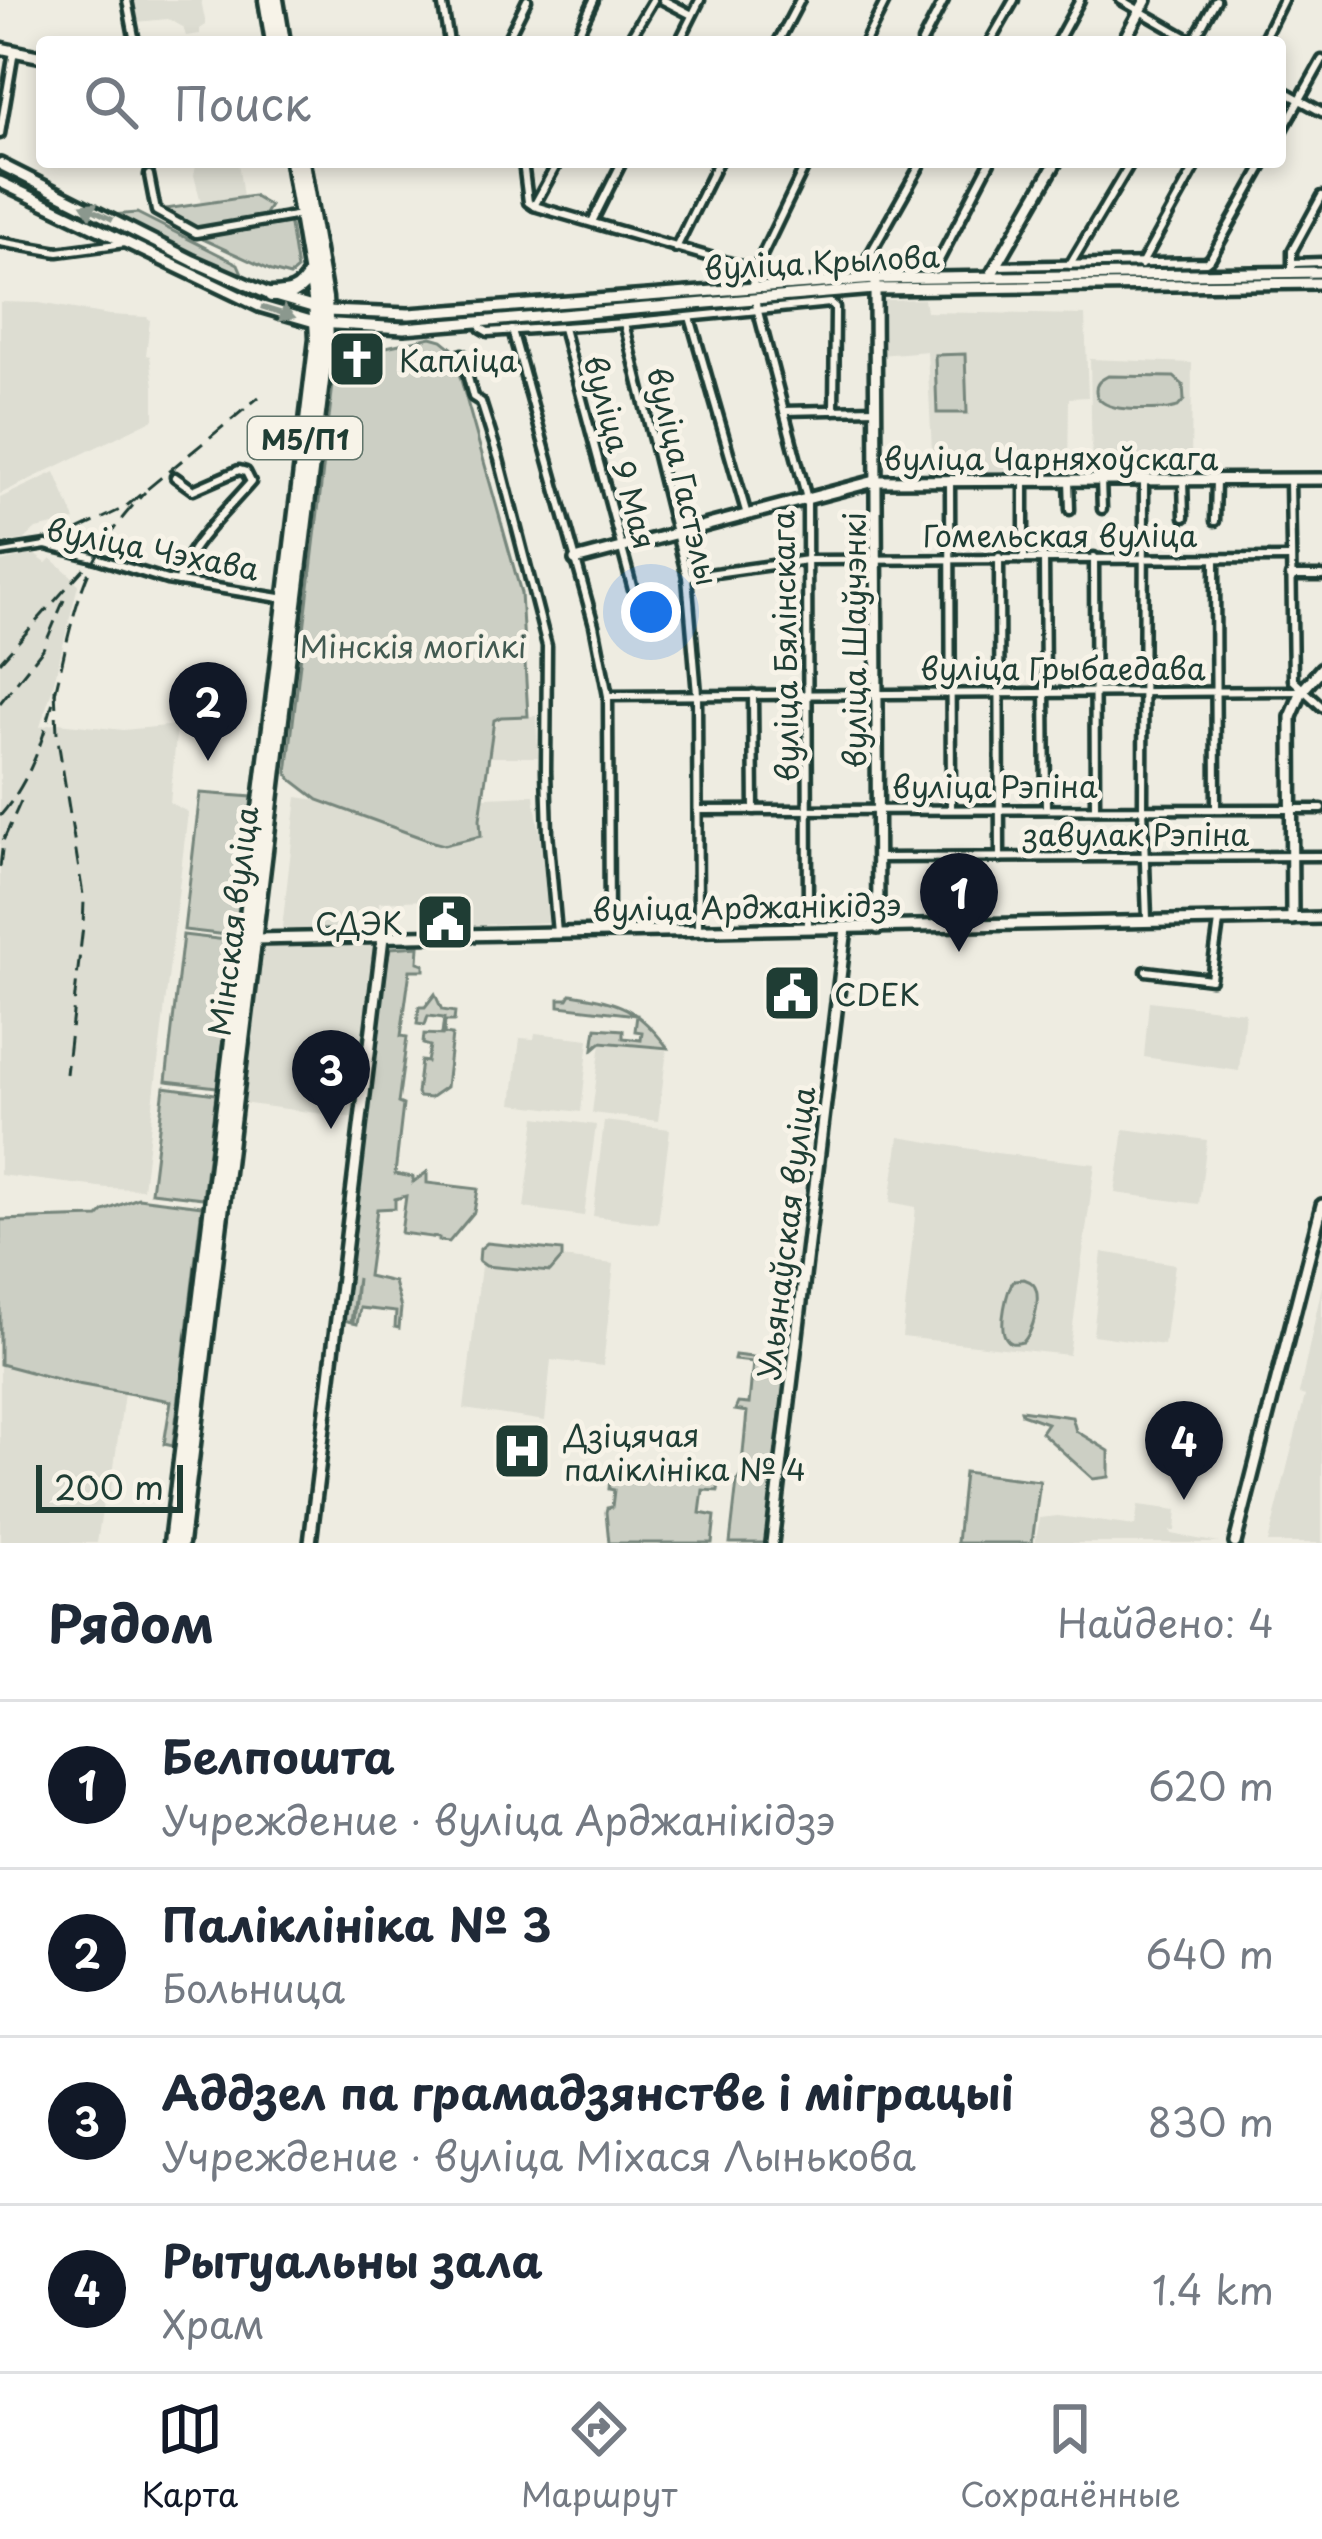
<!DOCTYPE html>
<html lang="ru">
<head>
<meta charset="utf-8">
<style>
  body { margin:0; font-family:"Playpen Sans",sans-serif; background:#f2f2f3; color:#1f2937 }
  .scale { position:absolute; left:36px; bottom:30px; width:147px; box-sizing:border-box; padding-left:12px; border:6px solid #1f3d34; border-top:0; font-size:33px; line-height:42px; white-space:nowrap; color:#1f3d34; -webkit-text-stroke:9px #f7f3e8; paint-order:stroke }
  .you { position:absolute; left:651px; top:612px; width:42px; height:42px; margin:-30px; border:9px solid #fff; border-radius:50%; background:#1a73e8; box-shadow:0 0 0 18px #1a73e833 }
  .badge { display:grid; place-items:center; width:78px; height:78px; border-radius:50%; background:#111827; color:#fff; font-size:39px; font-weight:700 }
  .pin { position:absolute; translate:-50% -99px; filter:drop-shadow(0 3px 6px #0008) }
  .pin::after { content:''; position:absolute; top:63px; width:42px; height:36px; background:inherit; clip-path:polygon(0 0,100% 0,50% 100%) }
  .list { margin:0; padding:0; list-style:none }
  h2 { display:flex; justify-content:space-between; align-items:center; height:156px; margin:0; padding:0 48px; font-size:51px }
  h2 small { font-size:39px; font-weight:400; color:#747a83 }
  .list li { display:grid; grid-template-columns:78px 1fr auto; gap:36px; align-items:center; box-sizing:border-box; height:168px; padding:0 48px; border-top:3px solid #e0e1e3 }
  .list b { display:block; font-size:45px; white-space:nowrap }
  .list p { margin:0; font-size:39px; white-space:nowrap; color:#747a83 }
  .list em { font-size:39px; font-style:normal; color:#747a83 }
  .icon { flex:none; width:66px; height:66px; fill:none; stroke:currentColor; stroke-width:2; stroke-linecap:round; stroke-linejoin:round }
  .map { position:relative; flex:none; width:1322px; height:1543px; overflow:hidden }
  .search { position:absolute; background:#fff; box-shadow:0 6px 18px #0003; left:36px; right:36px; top:36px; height:132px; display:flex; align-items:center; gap:30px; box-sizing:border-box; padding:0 42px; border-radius:12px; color:#747a83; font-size:45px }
  .sheet { height:828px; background:#fff }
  nav { display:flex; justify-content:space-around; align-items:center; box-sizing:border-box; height:168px; border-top:3px solid #e0e1e3; background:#fff; font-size:33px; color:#747a83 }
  nav a { display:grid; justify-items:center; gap:6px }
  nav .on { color:#111827 }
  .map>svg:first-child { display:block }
  .built { fill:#ddddd2 }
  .green { fill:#cccfc4; stroke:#76867c; stroke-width:3 }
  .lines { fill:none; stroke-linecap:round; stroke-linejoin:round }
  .street-casing { stroke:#1f3d34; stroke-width:15 }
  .secondary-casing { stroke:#1f3d34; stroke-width:18 }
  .primary-casing { stroke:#1f3d34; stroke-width:21 }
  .street { stroke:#f7f3e8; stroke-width:6 }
  .secondary { stroke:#f7f3e8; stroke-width:9 }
  .primary { stroke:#f7f3e8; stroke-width:12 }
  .rail { stroke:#1f3d34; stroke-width:3; stroke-dasharray:18 9; stroke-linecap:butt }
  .oneway { fill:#8b988e }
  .labels { text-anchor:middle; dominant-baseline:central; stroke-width:10; stroke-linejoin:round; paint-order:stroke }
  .shield { fill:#f7f3e8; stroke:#60746a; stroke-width:3 }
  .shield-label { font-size:27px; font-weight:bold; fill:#1f3d34 }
  .street-label { font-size:30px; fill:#1f3d34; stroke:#f7f3e8 }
  .poi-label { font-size:30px; fill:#1f3d34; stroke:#f7f3e8; text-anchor:start }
  .park-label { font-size:30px; fill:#425a51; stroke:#f7f3e8 }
</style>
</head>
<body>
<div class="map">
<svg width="1322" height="1543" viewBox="0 0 1322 1543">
  <rect width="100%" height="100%" fill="#eeece1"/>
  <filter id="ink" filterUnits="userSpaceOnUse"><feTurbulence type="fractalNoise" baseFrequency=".00833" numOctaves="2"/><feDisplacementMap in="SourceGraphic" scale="24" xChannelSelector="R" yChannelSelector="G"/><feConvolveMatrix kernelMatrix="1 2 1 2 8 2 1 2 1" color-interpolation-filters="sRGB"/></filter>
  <g filter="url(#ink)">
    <g class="built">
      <polygon points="133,0 201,0 206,25 200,29 200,34 186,36 183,27 168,19 136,22"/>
      <polygon points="197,162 238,162 243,197 201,204 194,175"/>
      <polygon points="924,299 926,312 1085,315 1088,397 1069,398 1068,474 933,472 927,351 880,355 878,300"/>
      <polygon points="0,302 39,303 109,315 147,317 150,320 146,355 150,356 154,386 154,419 0,494"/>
      <polygon points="1090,359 1192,363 1191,471 1092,472"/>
      <polygon points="55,472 75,520 36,529 24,540 0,543 0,498"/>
      <polygon points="34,554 46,563 51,558 75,579 78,585 52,690 40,727 58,723 123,730 177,725 170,803 188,812 143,1189 107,1188 0,1175 0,562"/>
      <polygon points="536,716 538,757 489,757 497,717"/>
      <polygon points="534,795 553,922 423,927 426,900 379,902 379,929 309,932 282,928 297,797 318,800 444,845 481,836 480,819 484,797"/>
      <polygon points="375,943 355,1118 241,1103 261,947"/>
      <polygon points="1149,1001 1245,1012 1239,1071 1144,1057"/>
      <polygon points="535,1033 589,1039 581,1112 512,1104 520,1038 534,1039"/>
      <polygon points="601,1042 667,1050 658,1121 592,1113"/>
      <polygon points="536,1117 596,1125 584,1216 524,1208"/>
      <polygon points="604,1121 670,1129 658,1224 593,1216"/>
      <polygon points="1124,1129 1207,1140 1199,1204 1115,1193"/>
      <polygon points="899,1137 996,1153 1095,1164 1069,1355 902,1337 916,1207 890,1202"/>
      <polygon points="483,1249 614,1264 603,1366 551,1360 545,1421 464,1409"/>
      <polygon points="1102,1252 1175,1264 1164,1345 1093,1335"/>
      <polygon points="1322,1286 1322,1543 1268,1543 1305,1396 1299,1394"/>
      <polygon points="0,1364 124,1393 110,1497 104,1496 97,1543 0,1543"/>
      <polygon points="1138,1505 1177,1510 1175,1531 1170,1531 1171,1534 1219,1543 1035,1543 1040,1518 1058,1516 1135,1526"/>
    </g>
    <g class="green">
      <polygon points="253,196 270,206 263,217 196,229 159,210"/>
      <polygon points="137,213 238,264 244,278 236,277 110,215"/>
      <polygon points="289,219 297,270 290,276 272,271 194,235"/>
      <polygon points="431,337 442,340 452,348 521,593 528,716 501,717 494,720 480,819 481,836 444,845 433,842 318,800 292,780 287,773 333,384 362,384 368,351"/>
      <polygon points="965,354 967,413 937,413 935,355"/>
      <path d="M1108 376 1174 377 1183 385 1184 400 1178 407 1169 409C1152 409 1097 415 1096 391 1096 382 1101 380 1108 376Z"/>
      <polygon points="200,793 252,797 236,936 184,930"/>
      <polygon points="183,935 235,941 217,1087 166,1081"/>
      <polygon points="419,946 418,962 424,964 424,970 410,970 401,1036 407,1037 398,1103 403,1105 395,1174 413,1177 413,1182 427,1172 427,1183 478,1189 474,1212 449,1242 439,1241 439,1238 401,1233 406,1196 395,1199 395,1208 377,1209 368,1276 394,1282 401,1308 399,1328 395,1327 396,1312 360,1308 357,1324 353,1323 357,1278 351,1322 341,1319 379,1001 390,948"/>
      <polygon points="435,994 442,1010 455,1012 454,1021 445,1021 444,1034 452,1035 446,1087 430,1098 419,1097 417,1094 421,1061 427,1062 430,1046 423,1044 424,1034 442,1035 444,1018 428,1016 425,1025 417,1024 419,1007 425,1007"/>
      <path d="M571 994C620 1001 638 1009 668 1048L601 1042 593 1049 596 1028 623 1030V1038L641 1040 642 1032 635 1031 637 1015 559 1006V999H568Z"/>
      <polygon points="164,1087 216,1094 203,1198 151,1192"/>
      <polygon points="138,1198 202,1206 173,1446 164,1444 171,1401 72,1383 0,1364 0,1220 98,1217 104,1211"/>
      <polygon points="487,1243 562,1251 562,1258 550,1272 486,1266 479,1261 480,1249"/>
      <path d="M1024 1279C1027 1280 1030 1281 1033 1284 1043 1295 1033 1333 1023 1342 1016 1343 1011 1346 1006 1338 998 1327 1007 1289 1014 1280Z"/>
      <polygon points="735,1355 776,1360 776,1367 786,1368 765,1543 730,1543 737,1482 741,1474 747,1412 735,1410 738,1403 749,1404 753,1362 734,1360"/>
      <polygon points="1021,1410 1072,1417 1076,1431 1109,1451 1109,1477 1093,1479 1041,1432 1047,1423 1022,1414"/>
      <polygon points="616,1464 692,1473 702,1474 706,1468 720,1470 718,1491 703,1490 700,1513 715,1516 712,1543 609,1543 606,1512 607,1508 612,1507 614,1490 609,1489 611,1468"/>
      <polygon points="964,1472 1040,1481 1032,1543 957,1543"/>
    </g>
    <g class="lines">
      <defs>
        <g id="street">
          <polyline points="127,0 135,42"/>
          <polyline points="442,0 449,42"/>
          <polyline points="663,0 692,15"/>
          <polyline points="1121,0 1194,42"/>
          <polyline points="506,42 527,0"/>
          <polyline points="574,42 594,0"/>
          <polyline points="628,42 653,0"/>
          <polyline points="679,42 700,0"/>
          <polyline points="778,42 800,0"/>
          <polyline points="865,42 886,0"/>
          <polyline points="922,42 944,0"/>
          <polyline points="990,42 1014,0"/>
          <polyline points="1057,42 1080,0"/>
          <polyline points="1193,42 1216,0"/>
          <polyline points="1262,42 1283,0"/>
          <polyline points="1280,89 1322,112"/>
          <polyline points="0,134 14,51"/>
          <polyline points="1280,135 1322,60"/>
          <polyline points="523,162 528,202 534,206 755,270 753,276 754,289"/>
          <polyline points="149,175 156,211 196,233 300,215"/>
          <polyline points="534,206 558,162"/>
          <polyline points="592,222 622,162"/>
          <polyline points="0,242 58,252 125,243"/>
          <polyline points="676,248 718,162"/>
          <polyline points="868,258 922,162"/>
          <polyline points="1293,263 1322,262"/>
          <polyline points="1070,265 1131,162"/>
          <polyline points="1141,265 1198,162"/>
          <polyline points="936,266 990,162"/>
          <polyline points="998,266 1206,262 1211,258 1265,162"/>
          <polyline points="755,270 807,162"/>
          <polyline points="1292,272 1292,251 1322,196"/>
          <polyline points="755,300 807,499 808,927"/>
          <polyline points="690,317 747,515"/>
          <polyline points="479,321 481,328 488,332 624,323 830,303 835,307 835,313 834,410"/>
          <polyline points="624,323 687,577 697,694 698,929"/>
          <polyline points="563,328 633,590"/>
          <polyline points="512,330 594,625 608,696 609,931"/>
          <polyline points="462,354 473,397 481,402 499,459 547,646 546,771 548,833 557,933"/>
          <polyline points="784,411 875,409"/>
          <path d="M175 477 193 490 239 470 246 472 251 482C230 507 182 551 179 582"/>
          <polyline points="950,479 951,809"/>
          <polyline points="1144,479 1143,808 1147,919"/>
          <polyline points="1290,479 1293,680 1322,707"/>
          <polyline points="1069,480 1070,510"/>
          <polyline points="1101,480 1102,509"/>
          <polyline points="1183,480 1184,517"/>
          <polyline points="1215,521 1216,480"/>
          <polyline points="0,552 46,545 90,556 167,580 286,599"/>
          <polyline points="999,557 1000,858"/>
          <polyline points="1024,557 1024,479"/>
          <polyline points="1094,557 1095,808"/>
          <polyline points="1044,558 1046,808"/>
          <polyline points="1215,559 1216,807"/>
          <polyline points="1290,576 1322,576"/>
          <polyline points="687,577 807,560 1290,558"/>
          <polyline points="753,694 754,810"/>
          <polyline points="608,696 1300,691"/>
          <polyline points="699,810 1322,809"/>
          <polyline points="878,858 1322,856"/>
          <polyline points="1146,971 1211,979 1219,922"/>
        </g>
        <g id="secondary">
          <polyline points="1123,42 1146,0"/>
          <polyline points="0,48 42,57"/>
          <polyline points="0,164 193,261 271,295 326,311 409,314 875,279 1322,272"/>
          <polyline points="0,182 259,306 318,323 404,328 875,289 1322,283"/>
          <polyline points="990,277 1056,162"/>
          <polyline points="875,284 878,928"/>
          <polyline points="575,560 875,481 1322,479"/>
          <polyline points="1292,919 1291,717 1302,691 1322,668"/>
          <polyline points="254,939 1322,918"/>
          <polyline points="310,1543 383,937"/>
          <polyline points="772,1543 846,928"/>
          <polyline points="1235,1543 1322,1205"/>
        </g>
        <g id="primary">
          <polyline points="266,0 273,42"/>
          <polyline points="276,0 283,42"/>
          <path d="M271 295C290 295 301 292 310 274"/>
          <polyline points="171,1543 317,339 315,299 292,162"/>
          <polyline points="181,1543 327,340 325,298 302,162"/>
        </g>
      </defs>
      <use href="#street" class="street-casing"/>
      <use href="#secondary" class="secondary-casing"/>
      <use href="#primary" class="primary-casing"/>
      <use href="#street" class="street"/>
      <use href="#secondary" class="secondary"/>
      <use href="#primary" class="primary"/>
      <g class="rail">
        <polyline points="0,550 41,543 78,530 124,508 259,397"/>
        <polyline points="0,662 86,566"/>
        <polyline points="55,689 57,734 84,901 83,926 66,1074"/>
        <polyline points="0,703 43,649 64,600"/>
        <path d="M0 816C56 751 55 661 84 584 97 548 120 519 145 492"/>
        <polyline points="0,867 3,841 21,801"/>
      </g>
    </g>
    <defs><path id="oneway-solid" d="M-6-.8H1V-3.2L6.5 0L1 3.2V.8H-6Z" transform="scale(3)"/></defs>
    <g class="oneway">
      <use href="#oneway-solid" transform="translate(97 212) rotate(-154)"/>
      <use href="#oneway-solid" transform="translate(278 312) rotate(17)"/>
    </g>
  </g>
  <defs>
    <symbol id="church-square" viewBox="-11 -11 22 22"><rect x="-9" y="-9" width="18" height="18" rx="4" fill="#1f3d34" stroke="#f7f3e8"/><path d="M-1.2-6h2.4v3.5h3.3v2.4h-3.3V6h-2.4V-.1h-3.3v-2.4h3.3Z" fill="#fff"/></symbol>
    <symbol id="civic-square" viewBox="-11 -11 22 22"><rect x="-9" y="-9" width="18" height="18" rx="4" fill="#1f3d34" stroke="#f7f3e8"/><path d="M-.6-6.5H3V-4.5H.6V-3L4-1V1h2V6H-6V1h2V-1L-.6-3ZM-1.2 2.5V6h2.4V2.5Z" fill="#fff"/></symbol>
    <symbol id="hospital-square" viewBox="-11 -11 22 22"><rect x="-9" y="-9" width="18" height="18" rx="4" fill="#1f3d34" stroke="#f7f3e8"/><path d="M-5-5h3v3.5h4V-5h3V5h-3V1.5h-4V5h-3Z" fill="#fff"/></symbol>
  </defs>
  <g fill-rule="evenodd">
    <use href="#church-square" x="324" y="326" width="66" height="66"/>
    <use href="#civic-square" x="412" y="889" width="66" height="66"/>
    <use href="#civic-square" x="759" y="960" width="66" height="66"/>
    <use href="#hospital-square" x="489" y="1418" width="66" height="66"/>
  </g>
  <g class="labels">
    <rect class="shield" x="248" y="417" width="114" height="42" rx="9"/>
    <g class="shield-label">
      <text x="305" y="438">М5/П1</text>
    </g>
    <g class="street-label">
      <text transform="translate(822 261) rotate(-3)">вуліца Крылова</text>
      <text transform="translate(621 452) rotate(75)">вуліца 9 Мая</text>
      <text x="1051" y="457">вуліца Чарняхоўскага</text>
      <text transform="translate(684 476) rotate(77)">вуліца Гастэлы</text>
      <text x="1060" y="534">Гомельская вуліца</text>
      <text transform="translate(153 548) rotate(11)">вуліца Чэхава</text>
      <text transform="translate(853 640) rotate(-90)">вуліца Шаўчэнкі</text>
      <text transform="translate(784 646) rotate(-91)">вуліца Бялінскага</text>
      <text x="1063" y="667">вуліца Грыбаедава</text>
      <text x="995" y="785">вуліца Рэпіна</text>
      <text x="1136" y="833">завулак Рэпіна</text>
      <text transform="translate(747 906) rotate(-1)">вуліца Арджанікідзэ</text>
      <text transform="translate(232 921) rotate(-83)">Мінская вуліца</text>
      <text transform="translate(785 1233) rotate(-83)">Ульянаўская вуліца</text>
    </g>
    <g class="poi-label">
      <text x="399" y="359">Капліца</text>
      <text x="403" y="922" text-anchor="end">СДЭК</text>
      <text x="834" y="993">CDEK</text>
      <text x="564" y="1434">Дзіцячая<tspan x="564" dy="34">паліклініка № 4</tspan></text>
    </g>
    <g class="park-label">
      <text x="413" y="645">Мінскія могілкі</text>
    </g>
  </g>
</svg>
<div class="scale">200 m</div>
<div class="you"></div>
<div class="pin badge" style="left:959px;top:952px">1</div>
<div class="pin badge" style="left:208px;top:761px">2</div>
<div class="pin badge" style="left:331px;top:1129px">3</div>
<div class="pin badge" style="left:1184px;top:1500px">4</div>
<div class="search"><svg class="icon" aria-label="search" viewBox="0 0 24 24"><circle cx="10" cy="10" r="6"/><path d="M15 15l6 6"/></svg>Поиск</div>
</div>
<section class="sheet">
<h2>Рядом<small>Найдено: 4</small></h2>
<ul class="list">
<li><span class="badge">1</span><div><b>Белпошта</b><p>Учреждение · вуліца Арджанікідзэ</p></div><em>620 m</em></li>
<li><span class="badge">2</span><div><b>Паліклініка № 3</b><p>Больница</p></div><em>640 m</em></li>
<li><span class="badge">3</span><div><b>Аддзел па грамадзянстве і міграцыі</b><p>Учреждение · вуліца Міхася Лынькова</p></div><em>830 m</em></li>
<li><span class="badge">4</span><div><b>Рытуальны зала</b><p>Храм</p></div><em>1.4 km</em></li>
</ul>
</section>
<nav>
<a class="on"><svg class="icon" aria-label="map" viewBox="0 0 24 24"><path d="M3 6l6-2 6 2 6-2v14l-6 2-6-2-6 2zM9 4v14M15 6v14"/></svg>Карта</a>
<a><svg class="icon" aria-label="directions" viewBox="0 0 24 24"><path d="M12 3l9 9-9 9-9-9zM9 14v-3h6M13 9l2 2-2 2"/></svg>Маршрут</a>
<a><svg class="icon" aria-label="saved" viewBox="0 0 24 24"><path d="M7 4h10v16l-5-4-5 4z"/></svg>Сохранённые</a>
</nav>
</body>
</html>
